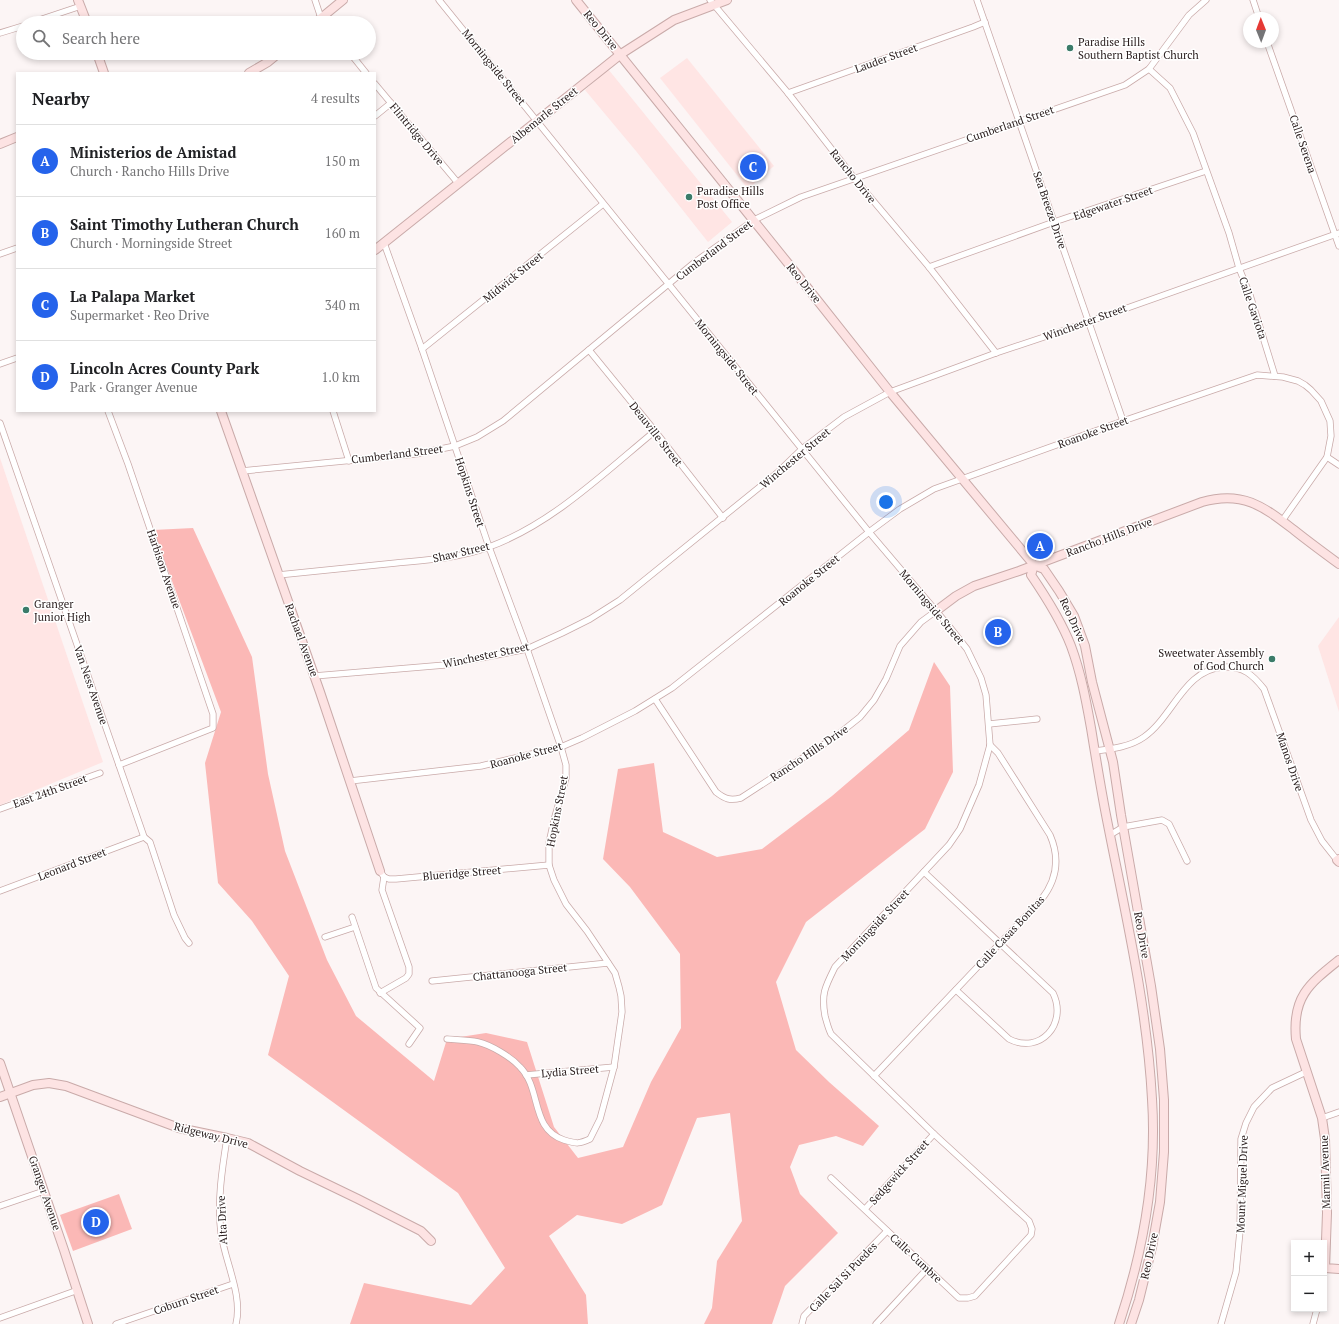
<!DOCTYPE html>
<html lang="en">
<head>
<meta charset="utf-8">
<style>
  body { margin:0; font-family:"PT Serif",serif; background:#f6f6f6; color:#202124 }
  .controls { position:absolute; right:12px; bottom:12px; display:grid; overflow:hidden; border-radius:0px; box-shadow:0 2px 6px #0003 }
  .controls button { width:36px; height:36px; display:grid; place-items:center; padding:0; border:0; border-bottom:1px solid #e0e0e0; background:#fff; color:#202124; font:20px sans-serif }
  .compass { position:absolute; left:1243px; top:12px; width:36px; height:36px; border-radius:50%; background:#fff; box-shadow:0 2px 6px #0003; rotate:359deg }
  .you { position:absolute; left:886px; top:502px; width:14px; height:14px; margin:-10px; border:3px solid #fff; border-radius:50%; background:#1a73e8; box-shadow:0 0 0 6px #1a73e833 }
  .badge { display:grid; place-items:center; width:26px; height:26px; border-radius:50%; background:#2563eb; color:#fff; font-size:13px; font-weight:700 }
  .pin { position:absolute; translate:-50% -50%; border:2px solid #fff; box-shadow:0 1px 4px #0006 }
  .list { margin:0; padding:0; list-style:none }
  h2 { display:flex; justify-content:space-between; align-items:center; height:52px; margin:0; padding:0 16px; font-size:17px }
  h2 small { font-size:13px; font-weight:400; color:#757577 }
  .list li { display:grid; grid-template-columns:26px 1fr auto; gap:12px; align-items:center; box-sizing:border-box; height:72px; padding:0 16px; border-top:1px solid #e0e0e0 }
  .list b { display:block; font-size:15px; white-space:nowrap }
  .list p { margin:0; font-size:13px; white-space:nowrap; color:#757577 }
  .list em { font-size:13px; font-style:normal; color:#757577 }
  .icon { flex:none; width:22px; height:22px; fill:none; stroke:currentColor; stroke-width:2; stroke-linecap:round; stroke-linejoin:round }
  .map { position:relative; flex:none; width:1339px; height:1324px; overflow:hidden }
  .search { position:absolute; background:#fff; box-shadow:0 2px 6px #0003; left:16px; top:16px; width:360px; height:44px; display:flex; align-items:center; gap:10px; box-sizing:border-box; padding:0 14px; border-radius:22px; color:#757577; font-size:15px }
  .panel { position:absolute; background:#fff; box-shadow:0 2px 6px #0003; left:16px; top:72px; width:360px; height:340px; border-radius:0px }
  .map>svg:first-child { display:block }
  .built { fill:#ffe5e4 }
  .green { fill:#fbb8b6 }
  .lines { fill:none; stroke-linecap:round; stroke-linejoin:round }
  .street-casing { stroke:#c9aaa9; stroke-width:7 }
  .secondary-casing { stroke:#c9aaa9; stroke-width:10 }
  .street { stroke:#fff; stroke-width:5.5 }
  .secondary { stroke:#fde3e3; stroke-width:8 }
  .poi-dot { fill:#3b7b69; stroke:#fff; stroke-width:1.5 }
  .labels { text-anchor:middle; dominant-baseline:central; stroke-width:3; stroke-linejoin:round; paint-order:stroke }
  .street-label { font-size:11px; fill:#281c1c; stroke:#fff }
  .poi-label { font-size:11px; fill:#281c1c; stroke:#fff; text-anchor:start }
</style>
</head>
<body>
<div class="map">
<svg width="1339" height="1324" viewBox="0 0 1339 1324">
  <rect width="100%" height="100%" fill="#fcf5f5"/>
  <g class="built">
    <polygon points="687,58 774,166 748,189 660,78"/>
    <polygon points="608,69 732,222 708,242 636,151 585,90"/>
    <polygon points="0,458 103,762 0,805"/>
    <polygon points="1339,617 1339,712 1318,646"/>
  </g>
  <g class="green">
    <polygon points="193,528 252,657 268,774 285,851 327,960 356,1016 434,1081 447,1039 486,1033 527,1042 554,1127 578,1158 623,1147 651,1082 681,1028 680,954 630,887 603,859 618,769 654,763 663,832 717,857 762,849 832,796 909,730 934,662 950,686 953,772 925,829 806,922 776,982 796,1050 829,1082 879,1126 863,1146 836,1136 799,1145 790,1167 800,1194 838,1233 785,1286 772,1324 704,1324 712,1308 717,1261 742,1221 730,1113 697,1118 662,1205 622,1224 577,1215 549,1236 586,1295 588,1324 350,1324 364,1283 471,1305 505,1268 458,1193 268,1055 289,976 252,921 218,883 205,763 221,712 153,530"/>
    <polygon points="119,1194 132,1229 73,1251 60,1215"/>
  </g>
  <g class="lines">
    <defs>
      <g id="street">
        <polyline points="315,0 321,18 326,23"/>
        <path d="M439 0 869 532 948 625 967 649 981 678 986 695 990 745 979 785 960 829 949 845 835 967C825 987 821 994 825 1016 827 1023 828 1028 831 1034L934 1134 1029 1221 1032 1229 1031 1235 975 1296 968 1298H959L831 1178"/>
        <polyline points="710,0 788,93 854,178 929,267 996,353"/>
        <polyline points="977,0 1123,421"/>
        <polyline points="1253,0 1259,18"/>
        <polyline points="30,23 81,6"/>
        <polyline points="0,33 23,26"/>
        <polyline points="1267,42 1339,246"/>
        <polyline points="350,53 366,73"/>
        <polyline points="1149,69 1170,88 1193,133 1229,233 1239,268 1250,295 1275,376"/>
        <polyline points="375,84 458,183"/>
        <polyline points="788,93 973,27 985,22"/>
        <polyline points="375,116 391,103"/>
        <path d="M384 243 422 349 489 547 527 649 561 747 566 765V778L554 820 549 843V865L554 880 566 904 587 931 615 973 619 987 621 996 622 1012 614 1067 600 1119 590 1139C579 1144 577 1144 564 1140 530 1129 542 1089 520 1067 511 1057 491 1045 478 1042 468 1040 457 1040 447 1039"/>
        <polyline points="0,254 17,248"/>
        <polyline points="929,267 1054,222 1206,171"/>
        <polyline points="422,349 603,204"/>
        <polyline points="589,350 655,431 723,518"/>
        <polyline points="0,364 17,358"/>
        <polyline points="108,411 128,464 213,714 213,728 119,765"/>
        <polyline points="333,411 349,461"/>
        <polyline points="0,423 144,837 150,842 174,915 185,938 189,943"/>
        <polyline points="1327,457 1339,465"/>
        <polyline points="242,471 416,454 455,446 477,437 503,421 695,262 754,220 801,197 1125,85 1149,69 1189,15 1206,0"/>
        <path d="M278 575C318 571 357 567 396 563 427 560 460 558 489 547 552 524 604 473 655 431"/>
        <polyline points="314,676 445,665 527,649 562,633 590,619 620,600 777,473 802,449 844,417 890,392 996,353 1065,330 1339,233"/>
        <path d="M655 699 716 792C725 799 730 801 741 798L835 737 860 717 874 700 886 679 900 646 921 622 936 611"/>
        <polyline points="989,724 1037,719"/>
        <path d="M1095 751C1111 749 1130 747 1144 737 1173 717 1184 669 1224 667 1243 666 1253 675 1264 689L1311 820 1322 841 1337 860"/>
        <polyline points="350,781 481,766 561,747 582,738 635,711 672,688 869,532 900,509 934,489 1123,421 1257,375 1283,377 1298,381 1305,385 1311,390 1321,401 1330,421 1331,436 1327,457 1282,521"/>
        <polyline points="0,809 100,773"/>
        <polyline points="1110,835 1123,827 1162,820 1169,824 1187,861"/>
        <polyline points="380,871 384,877 389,879 396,879 549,865"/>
        <path d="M924 872 1053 993C1068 1024 1040 1055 1009 1039L956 990"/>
        <polyline points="0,891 144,837"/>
        <polyline points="352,917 376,988 420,1028 409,1044"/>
        <polyline points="325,937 355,927"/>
        <polyline points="432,981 608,963"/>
        <polyline points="380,993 406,978 409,974 409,967 382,890 384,877"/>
        <polyline points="526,1075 614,1067"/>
        <path d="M874 1076 1041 900C1057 880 1060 858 1050 835L998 753 990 745"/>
        <polyline points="1322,1118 1339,1112"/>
        <path d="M227 1138C222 1169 217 1202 221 1233 225 1262 243 1295 236 1324"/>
        <polyline points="0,1206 44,1191"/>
        <polyline points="865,1209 934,1134"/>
        <polyline points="0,1318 78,1290"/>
        <polyline points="116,1324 233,1284"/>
        <polyline points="802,1324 804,1316 887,1231"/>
        <polyline points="876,1324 927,1269"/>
        <polyline points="1221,1324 1236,1272 1240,1231 1241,1139 1246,1123 1254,1107 1272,1088 1306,1072"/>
        <polyline points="1313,1324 1317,1309"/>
      </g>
      <g id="secondary">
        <polyline points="78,0 87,23"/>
        <polyline points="576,0 791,267 890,392 1034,565 1044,569 1059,591 1074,616 1085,646 1092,682 1113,762 1121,815 1151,986 1160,1049 1164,1100 1164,1152 1160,1202 1152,1247 1139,1300 1131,1324"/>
        <polyline points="315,23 343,0"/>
        <polyline points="97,53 104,73"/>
        <polyline points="249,73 268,62 279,53"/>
        <polyline points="0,144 17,137"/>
        <polyline points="375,250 621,54 674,20 727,0"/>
        <polyline points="221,411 320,692 380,871"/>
        <path d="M1034 565 1031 575C1046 597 1061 620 1071 646 1081 673 1086 700 1091 728 1096 759 1101 790 1107 820 1125 912 1147 1005 1152 1099 1157 1175 1143 1252 1119 1324"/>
        <path d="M936 611 956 596 974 586 1019 571 1202 502C1243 490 1264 507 1294 530 1309 542 1324 553 1339 564"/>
        <polyline points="1339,859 1337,860 1339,862"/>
        <path d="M1339 960C1309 984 1292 997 1296 1039L1322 1118 1325 1139 1327 1213 1325 1268 1339 1269"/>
        <polyline points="0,1063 64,1250 88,1324"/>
        <polyline points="0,1097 33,1085 49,1083 66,1086 179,1128 227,1138 248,1143 300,1171 358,1199 421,1231 431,1241"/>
      </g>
    </defs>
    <use href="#street" class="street-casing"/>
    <use href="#secondary" class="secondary-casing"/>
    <use href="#street" class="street"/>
    <use href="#secondary" class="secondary"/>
  </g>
  <g class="poi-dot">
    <circle cx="1070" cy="48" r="4"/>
    <circle cx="689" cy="197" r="4"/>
    <circle cx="26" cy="610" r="4"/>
    <circle cx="1272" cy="659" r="4"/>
  </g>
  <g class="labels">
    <g class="street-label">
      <text transform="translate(601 30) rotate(51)">Reo Drive</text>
      <text transform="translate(886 58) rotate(-20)">Lauder Street</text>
      <text transform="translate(494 67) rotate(51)">Morningside Street</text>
      <text transform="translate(544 115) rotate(-39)">Albemarle Street</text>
      <text transform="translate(1010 124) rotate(-19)">Cumberland Street</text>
      <text transform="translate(417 134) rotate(50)">Flintridge Drive</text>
      <text transform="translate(1303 144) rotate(71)">Calle Serena</text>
      <text transform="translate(853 176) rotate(51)">Rancho Drive</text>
      <text transform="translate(1113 203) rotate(-19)">Edgewater Street</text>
      <text transform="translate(1050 210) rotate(71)">Sea Breeze Drive</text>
      <text transform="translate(714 250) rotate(-37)">Cumberland Street</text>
      <text transform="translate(513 277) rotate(-39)">Midwick Street</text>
      <text transform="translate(804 283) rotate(51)">Reo Drive</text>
      <text transform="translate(1253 308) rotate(71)">Calle Gaviota</text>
      <text transform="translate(1085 322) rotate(-20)">Winchester Street</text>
      <text transform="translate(727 357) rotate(51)">Morningside Street</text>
      <text transform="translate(1093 432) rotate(-20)">Roanoke Street</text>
      <text transform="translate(656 434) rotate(52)">Deauville Street</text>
      <text transform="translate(397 454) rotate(-7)">Cumberland Street</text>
      <text transform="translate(795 458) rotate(-40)">Winchester Street</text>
      <text transform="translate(470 492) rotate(72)">Hopkins Street</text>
      <text transform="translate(1109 537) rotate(-21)">Rancho Hills Drive</text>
      <text transform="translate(461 552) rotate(-13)">Shaw Street</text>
      <text transform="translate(164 569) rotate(71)">Harbison Avenue</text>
      <text transform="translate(809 580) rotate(-39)">Roanoke Street</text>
      <text transform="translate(932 607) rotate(50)">Morningside Street</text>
      <text transform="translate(1073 620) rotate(65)">Reo Drive</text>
      <text transform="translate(302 640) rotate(70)">Rachael Avenue</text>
      <text transform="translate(486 655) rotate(-12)">Winchester Street</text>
      <text transform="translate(91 685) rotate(71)">Van Ness Avenue</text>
      <text transform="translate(809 753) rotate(-34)">Rancho Hills Drive</text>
      <text transform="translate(526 755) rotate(-15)">Roanoke Street</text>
      <text transform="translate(1290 762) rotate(71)">Manos Drive</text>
      <text transform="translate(50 791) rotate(-20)">East 24th Street</text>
      <text transform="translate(557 811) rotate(-79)">Hopkins Street</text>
      <text transform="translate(72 864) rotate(-21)">Leonard Street</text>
      <text transform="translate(462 873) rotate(-5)">Blueridge Street</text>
      <text transform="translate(875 925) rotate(-47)">Morningside Street</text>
      <text transform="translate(1010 932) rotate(-47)">Calle Casas Bonitas</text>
      <text transform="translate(1142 935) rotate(80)">Reo Drive</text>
      <text transform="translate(520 972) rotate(-6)">Chattanooga Street</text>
      <text transform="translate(570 1071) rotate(-5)">Lydia Street</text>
      <text transform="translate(211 1135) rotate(14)">Ridgeway Drive</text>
      <text transform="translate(899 1172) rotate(-48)">Sedgewick Street</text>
      <text transform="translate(1325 1172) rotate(-92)">Marmil Avenue</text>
      <text transform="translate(1242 1184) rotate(-88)">Mount Miguel Drive</text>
      <text transform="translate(45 1193) rotate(71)">Granger Avenue</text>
      <text transform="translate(222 1220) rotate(-93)">Alta Drive</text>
      <text transform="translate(1149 1256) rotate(-78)">Reo Drive</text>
      <text transform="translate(916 1258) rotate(43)">Calle Cumbre</text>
      <text transform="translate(843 1277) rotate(-46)">Calle Sal Si Puedes</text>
      <text transform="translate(186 1300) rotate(-19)">Coburn Street</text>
    </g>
    <g class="poi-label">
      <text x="1078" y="42">Paradise Hills<tspan x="1078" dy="13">Southern Baptist Church</tspan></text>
      <text x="697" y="191">Paradise Hills<tspan x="697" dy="13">Post Office</tspan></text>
      <text x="34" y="604">Granger<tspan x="34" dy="13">Junior High</tspan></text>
      <text x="1264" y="653" text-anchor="end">Sweetwater Assembly<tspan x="1264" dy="13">of God Church</tspan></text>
    </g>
  </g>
</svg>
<div class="controls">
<button>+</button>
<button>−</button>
</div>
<svg class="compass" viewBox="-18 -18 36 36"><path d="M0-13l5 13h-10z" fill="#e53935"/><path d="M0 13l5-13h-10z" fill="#757577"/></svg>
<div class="you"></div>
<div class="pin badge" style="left:1040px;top:546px">A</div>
<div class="pin badge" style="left:998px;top:632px">B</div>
<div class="pin badge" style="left:753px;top:167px">C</div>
<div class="pin badge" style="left:96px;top:1222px">D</div>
<div class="search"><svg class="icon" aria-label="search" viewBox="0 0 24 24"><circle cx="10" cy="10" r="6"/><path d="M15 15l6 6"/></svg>Search here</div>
<section class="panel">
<h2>Nearby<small>4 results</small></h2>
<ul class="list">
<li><span class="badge">A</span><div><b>Ministerios de Amistad</b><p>Church · Rancho Hills Drive</p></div><em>150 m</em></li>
<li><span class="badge">B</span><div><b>Saint Timothy Lutheran Church</b><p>Church · Morningside Street</p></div><em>160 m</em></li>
<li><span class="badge">C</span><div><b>La Palapa Market</b><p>Supermarket · Reo Drive</p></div><em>340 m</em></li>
<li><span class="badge">D</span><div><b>Lincoln Acres County Park</b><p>Park · Granger Avenue</p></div><em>1.0 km</em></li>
</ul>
</section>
</div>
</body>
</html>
